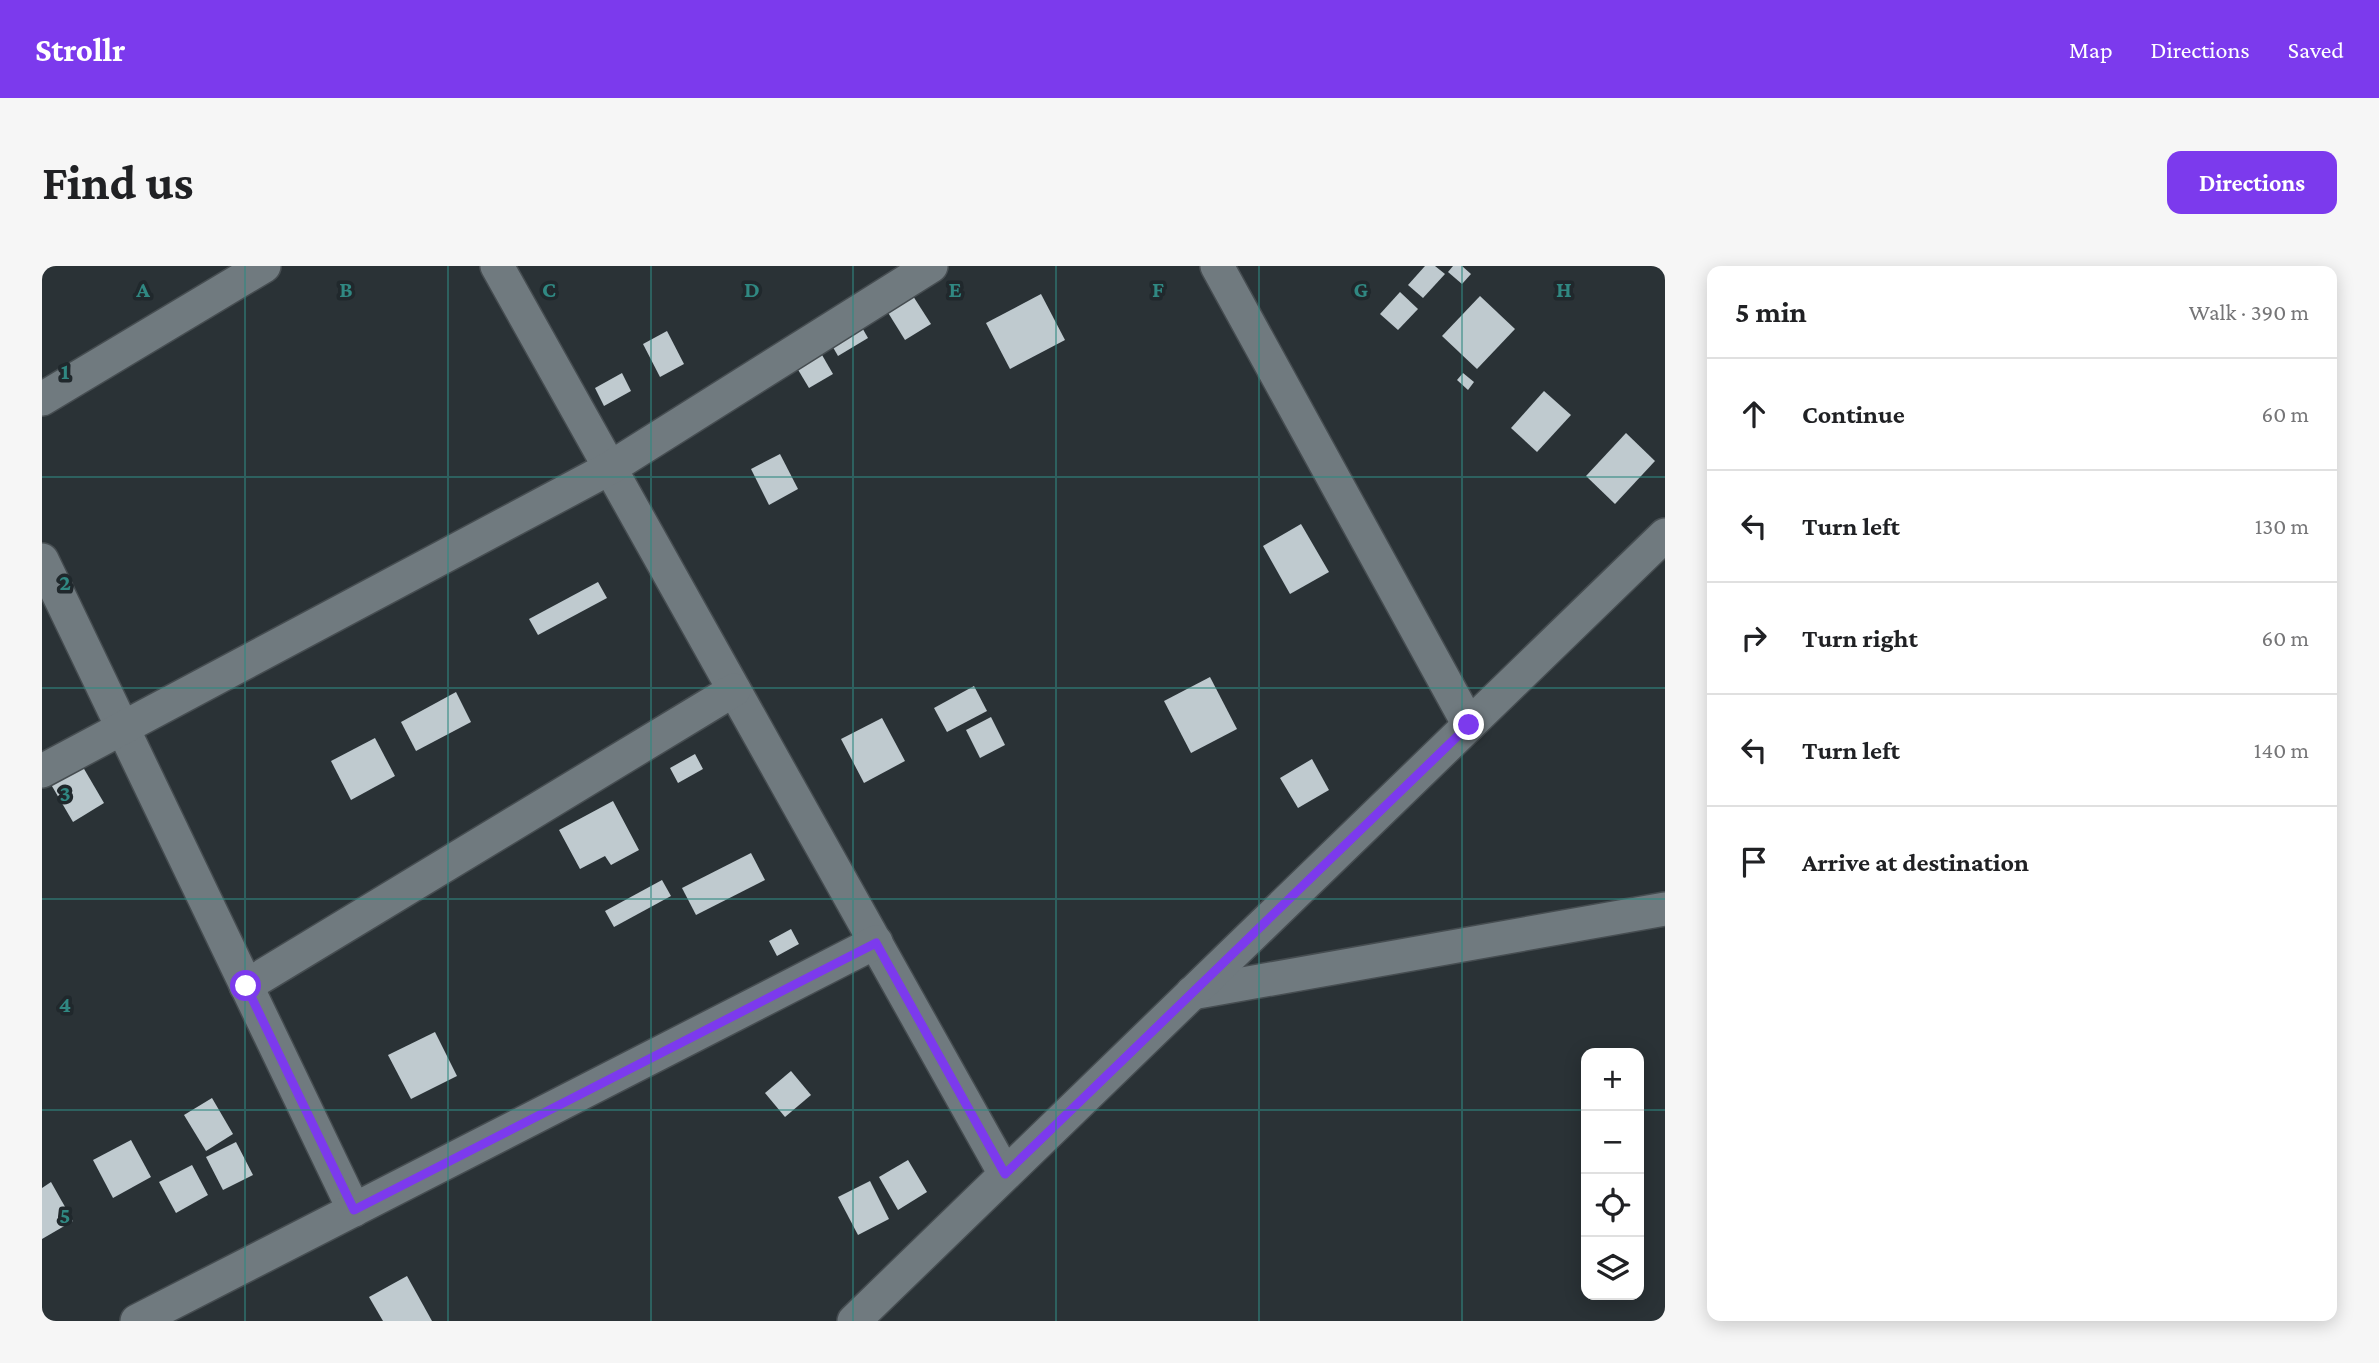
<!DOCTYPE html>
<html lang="en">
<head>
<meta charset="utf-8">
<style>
  body { margin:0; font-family:"Crimson Pro",serif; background:#f6f6f6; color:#202124 }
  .controls { position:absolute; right:21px; bottom:21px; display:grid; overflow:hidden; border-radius:14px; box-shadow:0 4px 18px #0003 }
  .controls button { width:63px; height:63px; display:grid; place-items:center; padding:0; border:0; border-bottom:2px solid #e0e0e0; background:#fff; color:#202124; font:35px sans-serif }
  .stop { position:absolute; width:21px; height:21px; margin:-16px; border:5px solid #7c3aed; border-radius:50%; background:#fff }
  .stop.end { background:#7c3aed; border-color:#fff; box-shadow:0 2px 7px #0008 }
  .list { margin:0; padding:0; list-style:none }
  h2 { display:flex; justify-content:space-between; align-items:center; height:91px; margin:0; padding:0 28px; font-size:30px }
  h2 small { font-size:23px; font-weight:400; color:#757577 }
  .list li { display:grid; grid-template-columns:46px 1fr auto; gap:21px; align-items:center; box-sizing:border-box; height:112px; padding:0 28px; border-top:2px solid #e0e0e0 }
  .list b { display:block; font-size:26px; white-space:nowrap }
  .list em { font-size:23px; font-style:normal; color:#757577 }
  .icon { flex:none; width:38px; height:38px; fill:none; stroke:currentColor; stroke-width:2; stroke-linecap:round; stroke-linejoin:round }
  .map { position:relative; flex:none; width:1623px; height:1055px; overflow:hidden; border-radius:14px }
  header { display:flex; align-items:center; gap:42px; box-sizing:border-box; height:98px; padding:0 35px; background:#7c3aed; color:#fff }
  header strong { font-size:33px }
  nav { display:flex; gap:38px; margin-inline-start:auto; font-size:24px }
  .intro { display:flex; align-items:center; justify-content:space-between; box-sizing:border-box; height:168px; padding:0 42px }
  h1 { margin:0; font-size:49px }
  .button { padding:18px 32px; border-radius:14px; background:#7c3aed; color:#fff; font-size:24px; font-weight:700 }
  main { display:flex; gap:42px; padding:0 42px }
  aside { flex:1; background:#fff; border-radius:14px; box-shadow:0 4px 18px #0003 }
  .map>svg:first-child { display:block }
  .building { fill:#bfcacf }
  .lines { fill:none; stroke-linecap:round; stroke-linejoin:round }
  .minor-casing { stroke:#464d51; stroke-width:36 }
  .minor { stroke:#707a7f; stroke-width:33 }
  .route { stroke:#7c3aed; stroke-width:9 }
  .grid { fill:none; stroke:#308882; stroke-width:2; stroke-opacity:0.55 }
  .grid-label { font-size:23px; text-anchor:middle; font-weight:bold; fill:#308882; stroke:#20282c; stroke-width:7; stroke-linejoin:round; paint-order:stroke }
</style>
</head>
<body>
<header>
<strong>Strollr</strong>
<nav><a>Map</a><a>Directions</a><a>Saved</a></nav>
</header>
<div class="intro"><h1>Find us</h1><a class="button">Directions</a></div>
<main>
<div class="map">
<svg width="1623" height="1055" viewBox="0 0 1623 1055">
  <rect width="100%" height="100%" fill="#2a3236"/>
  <g class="building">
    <polygon points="1383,0 1393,0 1403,8 1381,32 1366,19"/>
    <polygon points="1411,0 1420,0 1429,8 1420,18 1406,6"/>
    <polygon points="1358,26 1376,43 1356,64 1338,48"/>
    <polygon points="999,28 1023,74 968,103 944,57"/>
    <polygon points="871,30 889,58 863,74 845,45"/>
    <polygon points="1438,30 1473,63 1435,103 1400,70"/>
    <polygon points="818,58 826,72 796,90 788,76"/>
    <polygon points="625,65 642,98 618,111 601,78"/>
    <polygon points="776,82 791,108 767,122 752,97"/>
    <polygon points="580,107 589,125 562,140 553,122"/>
    <polygon points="1421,107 1432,116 1426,124 1415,114"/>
    <polygon points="1502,125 1529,149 1495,186 1469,162"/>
    <polygon points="1584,167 1613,195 1573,238 1544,210"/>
    <polygon points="738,188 756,223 727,239 709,203"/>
    <polygon points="1259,258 1287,306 1248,328 1221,280"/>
    <polygon points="556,316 565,332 496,369 487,353"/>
    <polygon points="1168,411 1195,463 1149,487 1122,435"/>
    <polygon points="932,420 945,445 905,466 892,442"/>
    <polygon points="414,426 429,456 374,485 359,456"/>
    <polygon points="949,451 963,479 938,492 924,464"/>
    <polygon points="840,452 863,495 822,517 799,473"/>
    <polygon points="333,472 353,510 309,534 289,495"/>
    <polygon points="653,488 661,503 636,517 628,502"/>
    <polygon points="1270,493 1287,524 1256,542 1238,512"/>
    <polygon points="38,496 62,537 31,556 7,515"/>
    <polygon points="571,535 597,584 569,599 563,590 538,603 517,564"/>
    <polygon points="709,587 723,614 654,649 640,622"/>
    <polygon points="620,614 629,630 572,661 563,645"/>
    <polygon points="749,663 757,678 735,690 727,675"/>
    <polygon points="393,766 415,810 369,833 346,789"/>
    <polygon points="749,805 769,829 743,851 723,827"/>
    <polygon points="170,832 191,868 164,885 142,849"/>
    <polygon points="89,874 109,911 71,932 51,894"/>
    <polygon points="194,876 211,909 181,924 164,891"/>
    <polygon points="866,894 885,926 856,944 837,911"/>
    <polygon points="150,899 166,929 134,947 117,916"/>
    <polygon points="828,915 847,953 816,969 796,931"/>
    <polygon points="9,916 31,955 0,973 0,922"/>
    <polygon points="365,1010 390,1055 341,1055 327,1031"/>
  </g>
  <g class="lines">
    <defs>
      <g id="minor">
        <polyline points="455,0 963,908"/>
        <polyline points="1175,0 1427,459"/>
        <polyline points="0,133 222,0"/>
        <polyline points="0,294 312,944"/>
        <polyline points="0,505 568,202 889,0"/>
        <polyline points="204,720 692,424"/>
        <polyline points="1150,727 1623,643"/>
        <polyline points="95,1055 834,676"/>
        <polyline points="812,1055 1623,269"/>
      </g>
    </defs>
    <use href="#minor" class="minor-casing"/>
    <use href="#minor" class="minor"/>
  </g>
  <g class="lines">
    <polyline class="route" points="204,720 312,944 834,677 963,908 1427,459"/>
  </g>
  <path class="grid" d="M203 0V1055M406 0V1055M609 0V1055M811 0V1055M1014 0V1055M1217 0V1055M1420 0V1055M0 211H1623M0 422H1623M0 633H1623M0 844H1544M1597 844H1623"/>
  <g class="grid-label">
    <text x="101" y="31">A</text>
    <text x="304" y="31">B</text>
    <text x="507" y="31">C</text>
    <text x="710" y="31">D</text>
    <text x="913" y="31">E</text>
    <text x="1116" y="31">F</text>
    <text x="1319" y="31">G</text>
    <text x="1522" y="31">H</text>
    <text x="23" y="113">1</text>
    <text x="23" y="324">2</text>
    <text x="23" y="535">3</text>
    <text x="23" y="746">4</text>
    <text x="23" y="957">5</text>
  </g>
</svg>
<div class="controls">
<button>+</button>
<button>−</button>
<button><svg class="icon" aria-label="locate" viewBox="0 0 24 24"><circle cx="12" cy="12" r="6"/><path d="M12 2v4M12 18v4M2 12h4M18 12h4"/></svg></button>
<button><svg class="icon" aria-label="layers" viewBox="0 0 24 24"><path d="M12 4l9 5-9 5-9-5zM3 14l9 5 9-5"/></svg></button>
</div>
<div class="stop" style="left:204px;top:720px"></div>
<div class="stop end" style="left:1427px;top:459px"></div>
</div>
<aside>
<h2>5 min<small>Walk · 390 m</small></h2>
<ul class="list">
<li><svg class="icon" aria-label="ahead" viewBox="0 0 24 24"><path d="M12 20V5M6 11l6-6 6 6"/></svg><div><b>Continue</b></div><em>60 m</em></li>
<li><svg class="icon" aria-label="left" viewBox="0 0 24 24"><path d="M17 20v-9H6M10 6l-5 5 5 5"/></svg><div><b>Turn left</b></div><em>130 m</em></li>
<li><svg class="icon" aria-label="right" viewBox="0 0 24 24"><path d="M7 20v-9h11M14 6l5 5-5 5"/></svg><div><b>Turn right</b></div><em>60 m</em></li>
<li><svg class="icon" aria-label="left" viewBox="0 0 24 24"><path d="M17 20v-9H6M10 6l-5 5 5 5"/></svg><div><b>Turn left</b></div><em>140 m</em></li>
<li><svg class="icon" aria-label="arrive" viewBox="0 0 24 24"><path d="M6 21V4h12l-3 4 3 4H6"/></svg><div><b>Arrive at destination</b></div></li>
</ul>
</aside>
</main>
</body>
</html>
